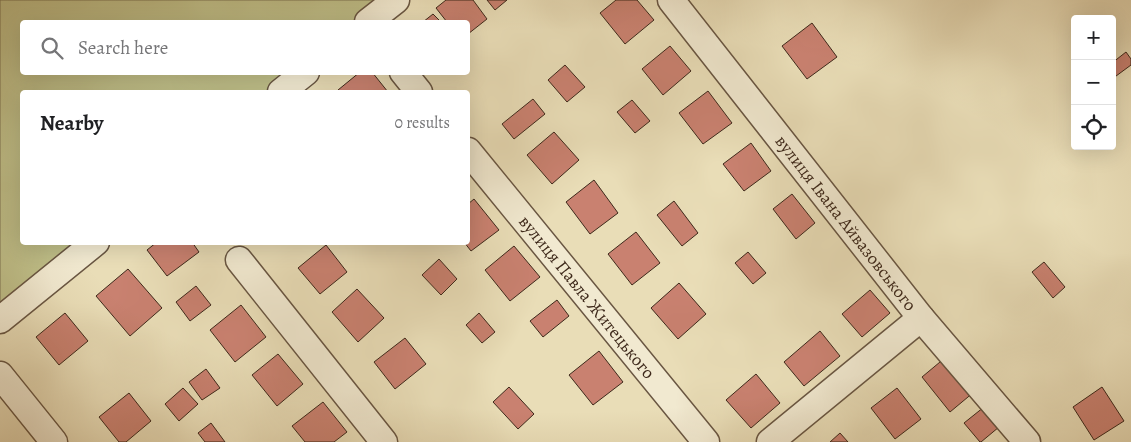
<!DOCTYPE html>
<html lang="en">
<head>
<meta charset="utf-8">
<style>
  body { margin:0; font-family:Alegreya,serif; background:#f2f2f2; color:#202124 }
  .controls { position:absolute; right:15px; top:15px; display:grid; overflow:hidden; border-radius:5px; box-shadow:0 5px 20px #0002 }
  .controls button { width:45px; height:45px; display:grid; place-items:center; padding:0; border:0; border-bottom:1px solid #e0e0e0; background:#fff; color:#202124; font:25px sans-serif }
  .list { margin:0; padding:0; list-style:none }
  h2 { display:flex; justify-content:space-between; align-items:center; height:65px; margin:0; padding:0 20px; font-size:21px }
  h2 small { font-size:16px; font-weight:400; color:#757577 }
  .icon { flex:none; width:28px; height:28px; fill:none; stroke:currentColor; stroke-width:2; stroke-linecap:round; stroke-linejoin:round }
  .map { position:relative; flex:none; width:1131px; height:442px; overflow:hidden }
  .search { position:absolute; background:#fff; box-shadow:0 5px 20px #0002; left:20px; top:20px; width:450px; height:55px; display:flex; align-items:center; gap:12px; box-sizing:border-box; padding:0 18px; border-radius:5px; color:#757577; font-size:19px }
  .panel { position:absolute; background:#fff; box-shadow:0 5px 20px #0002; left:20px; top:90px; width:450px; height:155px; border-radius:5px }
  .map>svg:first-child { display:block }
  .green { fill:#bfbf89; stroke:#7e7452 }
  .building { fill:#c98170; stroke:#3e291b }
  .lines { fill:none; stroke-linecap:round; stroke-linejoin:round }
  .minor-casing { stroke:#695642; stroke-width:29 }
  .minor { stroke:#f1e9d0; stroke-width:26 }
  .labels { text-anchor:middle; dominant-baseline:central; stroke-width:4.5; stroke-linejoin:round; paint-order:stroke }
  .street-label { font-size:18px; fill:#3e291b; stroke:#f1e9d0 }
</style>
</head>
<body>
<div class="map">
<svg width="1131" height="442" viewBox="0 0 1131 442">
  <rect width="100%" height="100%" fill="#e9ddb7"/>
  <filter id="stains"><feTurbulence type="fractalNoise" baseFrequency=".004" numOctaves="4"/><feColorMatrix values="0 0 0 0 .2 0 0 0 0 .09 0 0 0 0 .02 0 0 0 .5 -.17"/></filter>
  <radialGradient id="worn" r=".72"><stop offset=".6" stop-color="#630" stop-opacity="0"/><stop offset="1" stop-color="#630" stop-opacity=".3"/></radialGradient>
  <polygon class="green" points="0,0 391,0 363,22 22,22 22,72 302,73 278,92 22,92 22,242 96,243 0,312"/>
  <g class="building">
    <polygon points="446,0 473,0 487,19 468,34 468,22 447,22 436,8"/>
    <polygon points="487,0 507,0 495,10"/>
    <polygon points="616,0 637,0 654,20 625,44 600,13"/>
    <polygon points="433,14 441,22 423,22"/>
    <polygon points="812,23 837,57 807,79 782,46"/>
    <polygon points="670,46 691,71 663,95 642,69"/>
    <polygon points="1126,52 1131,59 1131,65 1112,79 1112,63"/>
    <polygon points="565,65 585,87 567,102 548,80"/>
    <polygon points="360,72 372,72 388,92 340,92 338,90"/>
    <polygon points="708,91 732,123 703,144 679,113"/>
    <polygon points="533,99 545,114 514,139 502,124"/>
    <polygon points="632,100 650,121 635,133 617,112"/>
    <polygon points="554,132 579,160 552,184 527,155"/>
    <polygon points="751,143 771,171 744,191 723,164"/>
    <polygon points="594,180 618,213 590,234 566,202"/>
    <polygon points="792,194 815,223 796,239 773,209"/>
    <polygon points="474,199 499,230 471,251 464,242 468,242 468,204"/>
    <polygon points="674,201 698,233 682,246 657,215"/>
    <polygon points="636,232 660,263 632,285 608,254"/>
    <polygon points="157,242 192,242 199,252 167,276 147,250"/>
    <polygon points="326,245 347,272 320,294 298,268"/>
    <polygon points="514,246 540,277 510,301 485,270"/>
    <polygon points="748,252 766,273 753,284 735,263"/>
    <polygon points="439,259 457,279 441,295 422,275"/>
    <polygon points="1044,262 1065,287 1053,298 1032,272"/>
    <polygon points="128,269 162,308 130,336 96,296"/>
    <polygon points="679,283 706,314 678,339 651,308"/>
    <polygon points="196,286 211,305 190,321 176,302"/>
    <polygon points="357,289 384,318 358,342 332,312"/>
    <polygon points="870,290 890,313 862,337 842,314"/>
    <polygon points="557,300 569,316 543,337 530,321"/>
    <polygon points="241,305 266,337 235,362 210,330"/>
    <polygon points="65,313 88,341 59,365 36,337"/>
    <polygon points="479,313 495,332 482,343 466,325"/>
    <polygon points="820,331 840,356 804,386 784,362"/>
    <polygon points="405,338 426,364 395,389 374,362"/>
    <polygon points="599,351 623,382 593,405 569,375"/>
    <polygon points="278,354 303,384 277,406 252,375"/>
    <polygon points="946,357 974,392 950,412 922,377"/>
    <polygon points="206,369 220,388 202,400 189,382"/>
    <polygon points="756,374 780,403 751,428 726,400"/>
    <polygon points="509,387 534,414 518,429 493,402"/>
    <polygon points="1102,387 1124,421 1094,440 1073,407"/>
    <polygon points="183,388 198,404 179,421 165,404"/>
    <polygon points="897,388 921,419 895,439 871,408"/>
    <polygon points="129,393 151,421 126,442 119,442 99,417"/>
    <polygon points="323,402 347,432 334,442 305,442 292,426"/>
    <polygon points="989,403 1005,422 981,442 980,442 964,423"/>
    <polygon points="211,423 225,442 205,442 198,433"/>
    <polygon points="840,433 848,442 830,442"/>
  </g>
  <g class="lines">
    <defs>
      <g id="minor">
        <polyline points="671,0 921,318 1027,442"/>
        <polyline points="368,22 396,0"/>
        <polyline points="403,72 419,92"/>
        <polyline points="281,92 306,72"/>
        <polyline points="468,151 706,442"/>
        <polyline points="239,260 384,442"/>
        <polyline points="0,320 96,242"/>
        <polyline points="0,375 54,442"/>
        <polyline points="770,442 921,318"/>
      </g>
    </defs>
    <use href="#minor" class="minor-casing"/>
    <use href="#minor" class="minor"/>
  </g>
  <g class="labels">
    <g class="street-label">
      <text transform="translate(846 223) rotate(52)">вулиця Івана Айвазовського</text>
      <text transform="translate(587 297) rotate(51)">вулиця Павла Житецького</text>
    </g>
  </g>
  <rect width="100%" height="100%" filter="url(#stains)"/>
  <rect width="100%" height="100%" fill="url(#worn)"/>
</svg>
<div class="controls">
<button>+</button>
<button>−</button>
<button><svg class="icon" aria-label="locate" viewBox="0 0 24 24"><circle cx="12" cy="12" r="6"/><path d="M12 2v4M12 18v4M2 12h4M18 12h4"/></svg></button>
</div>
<div class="search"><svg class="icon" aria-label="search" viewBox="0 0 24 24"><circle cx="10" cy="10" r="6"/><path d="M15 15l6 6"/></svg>Search here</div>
<section class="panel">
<h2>Nearby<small>0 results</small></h2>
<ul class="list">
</ul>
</section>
</div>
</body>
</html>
